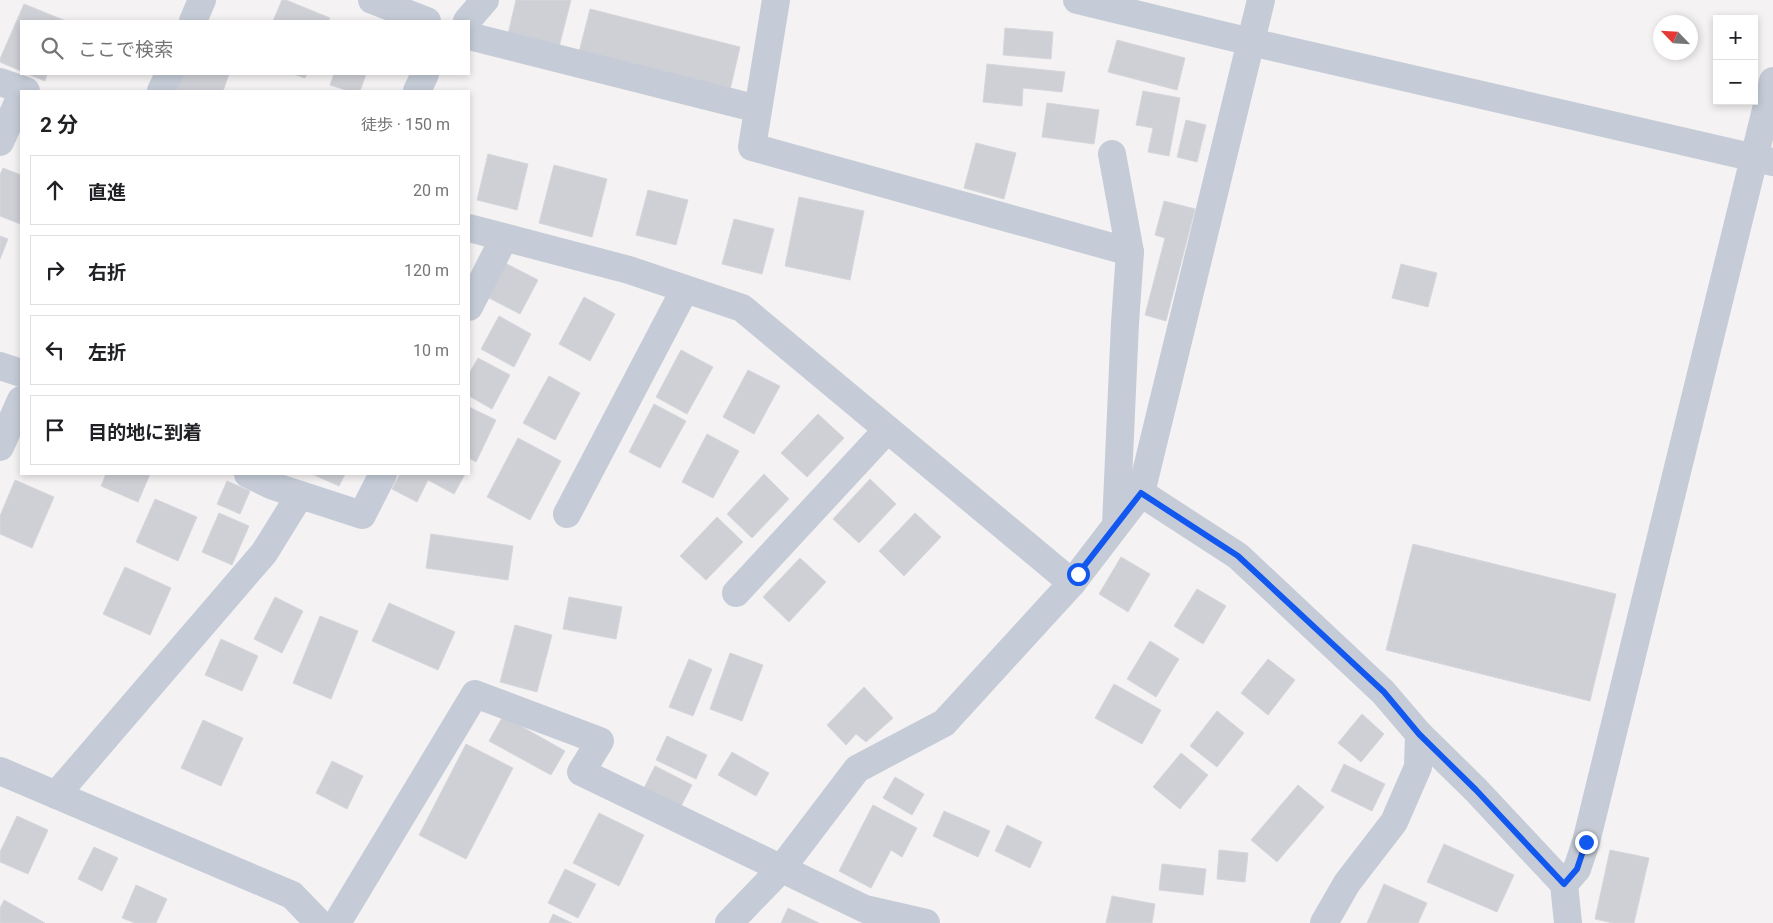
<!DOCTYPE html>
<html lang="ja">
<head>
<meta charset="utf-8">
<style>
  body { margin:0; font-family:Roboto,"Noto Sans JP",sans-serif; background:#f6f6f6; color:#202124 }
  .controls { position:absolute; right:15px; top:15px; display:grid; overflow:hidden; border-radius:0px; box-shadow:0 2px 8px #0003 }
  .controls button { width:45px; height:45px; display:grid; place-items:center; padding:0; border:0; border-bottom:1px solid #e0e0e0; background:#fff; color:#202124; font:25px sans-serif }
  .compass { position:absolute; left:1653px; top:15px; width:45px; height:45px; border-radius:50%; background:#fff; box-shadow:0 2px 8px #0003; rotate:295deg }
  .stop { position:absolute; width:15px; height:15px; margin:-11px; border:4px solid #1258ee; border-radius:50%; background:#fff }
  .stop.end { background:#1258ee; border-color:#fff; box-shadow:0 1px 5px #0008 }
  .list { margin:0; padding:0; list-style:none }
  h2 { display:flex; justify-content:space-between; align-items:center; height:65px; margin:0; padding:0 20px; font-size:21px }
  h2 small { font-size:16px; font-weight:400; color:#757577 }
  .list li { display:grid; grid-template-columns:32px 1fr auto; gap:15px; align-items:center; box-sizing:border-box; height:70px; margin:0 10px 10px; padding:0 10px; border:1px solid #e0e0e0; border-radius:0px }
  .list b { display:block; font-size:19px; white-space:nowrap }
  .list em { font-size:16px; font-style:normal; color:#757577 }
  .icon { flex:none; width:28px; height:28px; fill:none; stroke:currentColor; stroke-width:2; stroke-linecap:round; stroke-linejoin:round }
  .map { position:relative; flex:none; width:1773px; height:923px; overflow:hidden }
  .search { position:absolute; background:#fff; box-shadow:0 2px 8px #0003; left:20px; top:20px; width:450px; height:55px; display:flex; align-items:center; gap:12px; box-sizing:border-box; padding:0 18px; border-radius:0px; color:#757577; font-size:19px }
  .panel { position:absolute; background:#fff; box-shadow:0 2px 8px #0003; left:20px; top:90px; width:450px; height:385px; border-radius:0px }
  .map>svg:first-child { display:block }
  .building { fill:#ced0d6; stroke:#d6d7dd }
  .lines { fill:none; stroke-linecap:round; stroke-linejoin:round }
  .minor { stroke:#c5ccd7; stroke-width:28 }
  .tertiary { stroke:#c5ccd7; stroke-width:28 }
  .route { stroke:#1258ee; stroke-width:6 }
</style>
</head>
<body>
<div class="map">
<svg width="1773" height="923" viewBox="0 0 1773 923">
  <rect width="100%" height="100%" fill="#f4f2f2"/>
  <g class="building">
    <polygon points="282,0 286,0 330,18 328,21 273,21"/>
    <polygon points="516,0 571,0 559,47 508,34"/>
    <polygon points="24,4 66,21 21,21 21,71 0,62 0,59"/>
    <polygon points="590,9 740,47 730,90 579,52"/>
    <polygon points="1005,28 1053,32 1051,59 1003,55"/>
    <polygon points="1117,40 1185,58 1177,90 1108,72"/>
    <polygon points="987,64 1065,72 1062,92 1023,88 1022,106 983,102"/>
    <polygon points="28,74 47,74 45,81"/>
    <polygon points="183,74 229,74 223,91 176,91"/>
    <polygon points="293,74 307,74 305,78"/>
    <polygon points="334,74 366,74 360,91 349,91 330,85"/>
    <polygon points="1143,91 1180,98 1169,156 1148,152 1153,128 1136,125"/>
    <polygon points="1047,103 1099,110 1094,144 1042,137"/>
    <polygon points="1186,120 1206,125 1197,162 1177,157"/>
    <polygon points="976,143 1016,153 1004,199 964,188"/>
    <polygon points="488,154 528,164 517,210 477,200"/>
    <polygon points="554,165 607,179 592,237 539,223"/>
    <polygon points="3,168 21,175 21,219 20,224 0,216 0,175"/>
    <polygon points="648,190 688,200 676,245 636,235"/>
    <polygon points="799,197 864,211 850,280 785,266"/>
    <polygon points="1164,201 1195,209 1166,321 1145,315 1165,238 1155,235"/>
    <polygon points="734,219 774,229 762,274 722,264"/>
    <polygon points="0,236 8,239 0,259"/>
    <polygon points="505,263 538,280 520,314 487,297"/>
    <polygon points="1401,264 1437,273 1428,307 1392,298"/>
    <polygon points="584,297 615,314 590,361 559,344"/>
    <polygon points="499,316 531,334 514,367 481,349"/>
    <polygon points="681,350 713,367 687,414 656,397"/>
    <polygon points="478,358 510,375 492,409 469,396 469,374"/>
    <polygon points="748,370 780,386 754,434 723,417"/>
    <polygon points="549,376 580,393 555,440 523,423"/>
    <polygon points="654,404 686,421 660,468 629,452"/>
    <polygon points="469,407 496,420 476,462 469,458"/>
    <polygon points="818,414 844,438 807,477 781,453"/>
    <polygon points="707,434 739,451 713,498 682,482"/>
    <polygon points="518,438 561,461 530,520 487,497"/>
    <polygon points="106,474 150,474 138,502 101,486"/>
    <polygon points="312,474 345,474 339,486"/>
    <polygon points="400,474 465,474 454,494 428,480 417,502 392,489"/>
    <polygon points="764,474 789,499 752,538 727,514"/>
    <polygon points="870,479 896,504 859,543 833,519"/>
    <polygon points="15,480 54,497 32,548 0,534 0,516"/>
    <polygon points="227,481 250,491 240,514 217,504"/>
    <polygon points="155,499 197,517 178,561 136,542"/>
    <polygon points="219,513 249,526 232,565 202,552"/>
    <polygon points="915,513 941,537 904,576 879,551"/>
    <polygon points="717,517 743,542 706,580 680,556"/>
    <polygon points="431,534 513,546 508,580 426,568"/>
    <polygon points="1413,544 1616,594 1590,701 1386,650"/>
    <polygon points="1121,557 1150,574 1128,612 1099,594"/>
    <polygon points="800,558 826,582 789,622 763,597"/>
    <polygon points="125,567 171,588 150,635 103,614"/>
    <polygon points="1197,589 1226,606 1203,644 1174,626"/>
    <polygon points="275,597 303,611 282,653 254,639"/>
    <polygon points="569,597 622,607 616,639 563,629"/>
    <polygon points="389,603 455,632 438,670 372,641"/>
    <polygon points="320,616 358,631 331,699 293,683"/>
    <polygon points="515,625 552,635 537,692 500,682"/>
    <polygon points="221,639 258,656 242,691 205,675"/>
    <polygon points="1150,641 1179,659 1156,697 1127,679"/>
    <polygon points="730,653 763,665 742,721 710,709"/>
    <polygon points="689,659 712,669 693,716 669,707"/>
    <polygon points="1268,659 1295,680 1268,715 1241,693"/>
    <polygon points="1114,684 1161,710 1142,744 1095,718"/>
    <polygon points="864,687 893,718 866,742 856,734 846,745 827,725"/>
    <polygon points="1217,711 1244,733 1217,767 1190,746"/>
    <polygon points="1362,714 1384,734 1361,762 1338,743"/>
    <polygon points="503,716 565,751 551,775 489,741"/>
    <polygon points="203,720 243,738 221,786 181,768"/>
    <polygon points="667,736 707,755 696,779 656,760"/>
    <polygon points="466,744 513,768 466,859 419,835"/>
    <polygon points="732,752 769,773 756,796 718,775"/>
    <polygon points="1181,753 1208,775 1180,809 1153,787"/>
    <polygon points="332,761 363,776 347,809 316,793"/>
    <polygon points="1344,764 1385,784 1372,811 1331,791"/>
    <polygon points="655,766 692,785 679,810 642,792"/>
    <polygon points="895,777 924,794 912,815 883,798"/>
    <polygon points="1298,785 1324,807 1277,862 1251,840"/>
    <polygon points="873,805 917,828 902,857 891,850 871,888 839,871"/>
    <polygon points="944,811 990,831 978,857 933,836"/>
    <polygon points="599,813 644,835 619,886 573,863"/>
    <polygon points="17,816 48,830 28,874 0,862 0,852"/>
    <polygon points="1007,825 1042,842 1030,868 995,851"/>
    <polygon points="1444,844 1514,875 1497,912 1427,882"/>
    <polygon points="94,847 118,858 102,891 78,879"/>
    <polygon points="1219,850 1248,853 1245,882 1217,879"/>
    <polygon points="1610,850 1649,858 1634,923 1613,923 1595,919"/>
    <polygon points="1162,864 1206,869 1203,895 1159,890"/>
    <polygon points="565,869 596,884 578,918 548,903"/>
    <polygon points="1384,884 1427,903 1418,923 1367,923"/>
    <polygon points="136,885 167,899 156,923 135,923 122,918"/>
    <polygon points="1112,896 1155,904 1152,923 1106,923"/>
    <polygon points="4,900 45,923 0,923 0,908"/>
    <polygon points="788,908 819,923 781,923"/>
    <polygon points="553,914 572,923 549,923"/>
  </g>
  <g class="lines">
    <g class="minor">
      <polyline points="372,0 427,21"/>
      <polyline points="776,0 752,147 1130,252"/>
      <polyline points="193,21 202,0"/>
      <polyline points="467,21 485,0"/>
      <polyline points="469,36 758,109"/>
      <polyline points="0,82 26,91"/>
      <polyline points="161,91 169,74"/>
      <polyline points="417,91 425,74"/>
      <polyline points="0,142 21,96"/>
      <polyline points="1112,154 1130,252 1125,323 1116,525"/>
      <polyline points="469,228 629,270 742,308 1072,583"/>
      <polyline points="469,307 504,238"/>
      <polyline points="0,366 21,373"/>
      <polyline points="0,447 21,400"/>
      <polyline points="248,474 273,486 362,515 383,474"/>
      <polyline points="1141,493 1238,556 1383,692 1419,734 1476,790 1564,884 1568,923"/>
      <polyline points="567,514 685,289"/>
      <polyline points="736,593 887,430"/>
      <polyline points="0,771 292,895 319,923"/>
      <polyline points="56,795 264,553 300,495"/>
      <polyline points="1564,884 1577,869 1586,842 1773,81"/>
      <polyline points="337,923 475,694 600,741 581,772 865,909 926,923"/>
      <polyline points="729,923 781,869 857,769 944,723 1072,583 1141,493 1261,0"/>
      <polyline points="1324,923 1347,883 1394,822 1418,767 1419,734"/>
    </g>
    <polyline class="tertiary" points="1077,0 1251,42 1773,162"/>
  </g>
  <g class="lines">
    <polyline class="route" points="1078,574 1141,493 1238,556 1384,692 1419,734 1476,790 1564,884 1577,869 1586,842"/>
  </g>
</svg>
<div class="controls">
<button>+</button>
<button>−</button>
</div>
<svg class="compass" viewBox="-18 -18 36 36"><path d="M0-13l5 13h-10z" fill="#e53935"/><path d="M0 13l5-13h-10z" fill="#757577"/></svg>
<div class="stop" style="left:1078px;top:574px"></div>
<div class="stop end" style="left:1586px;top:842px"></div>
<div class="search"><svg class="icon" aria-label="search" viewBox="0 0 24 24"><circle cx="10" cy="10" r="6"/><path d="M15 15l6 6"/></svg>ここで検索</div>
<section class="panel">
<h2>2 分<small>徒歩 · 150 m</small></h2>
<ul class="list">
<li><svg class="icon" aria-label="ahead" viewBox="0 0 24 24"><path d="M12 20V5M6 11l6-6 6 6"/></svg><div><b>直進</b></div><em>20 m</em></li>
<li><svg class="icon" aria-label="right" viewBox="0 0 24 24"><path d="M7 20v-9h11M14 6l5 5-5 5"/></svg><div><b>右折</b></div><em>120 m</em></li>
<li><svg class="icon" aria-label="left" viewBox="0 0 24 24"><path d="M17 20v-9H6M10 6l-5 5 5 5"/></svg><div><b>左折</b></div><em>10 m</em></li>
<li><svg class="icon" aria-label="arrive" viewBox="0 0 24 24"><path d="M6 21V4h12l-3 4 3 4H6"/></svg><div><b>目的地に到着</b></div></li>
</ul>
</section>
</div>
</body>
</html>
